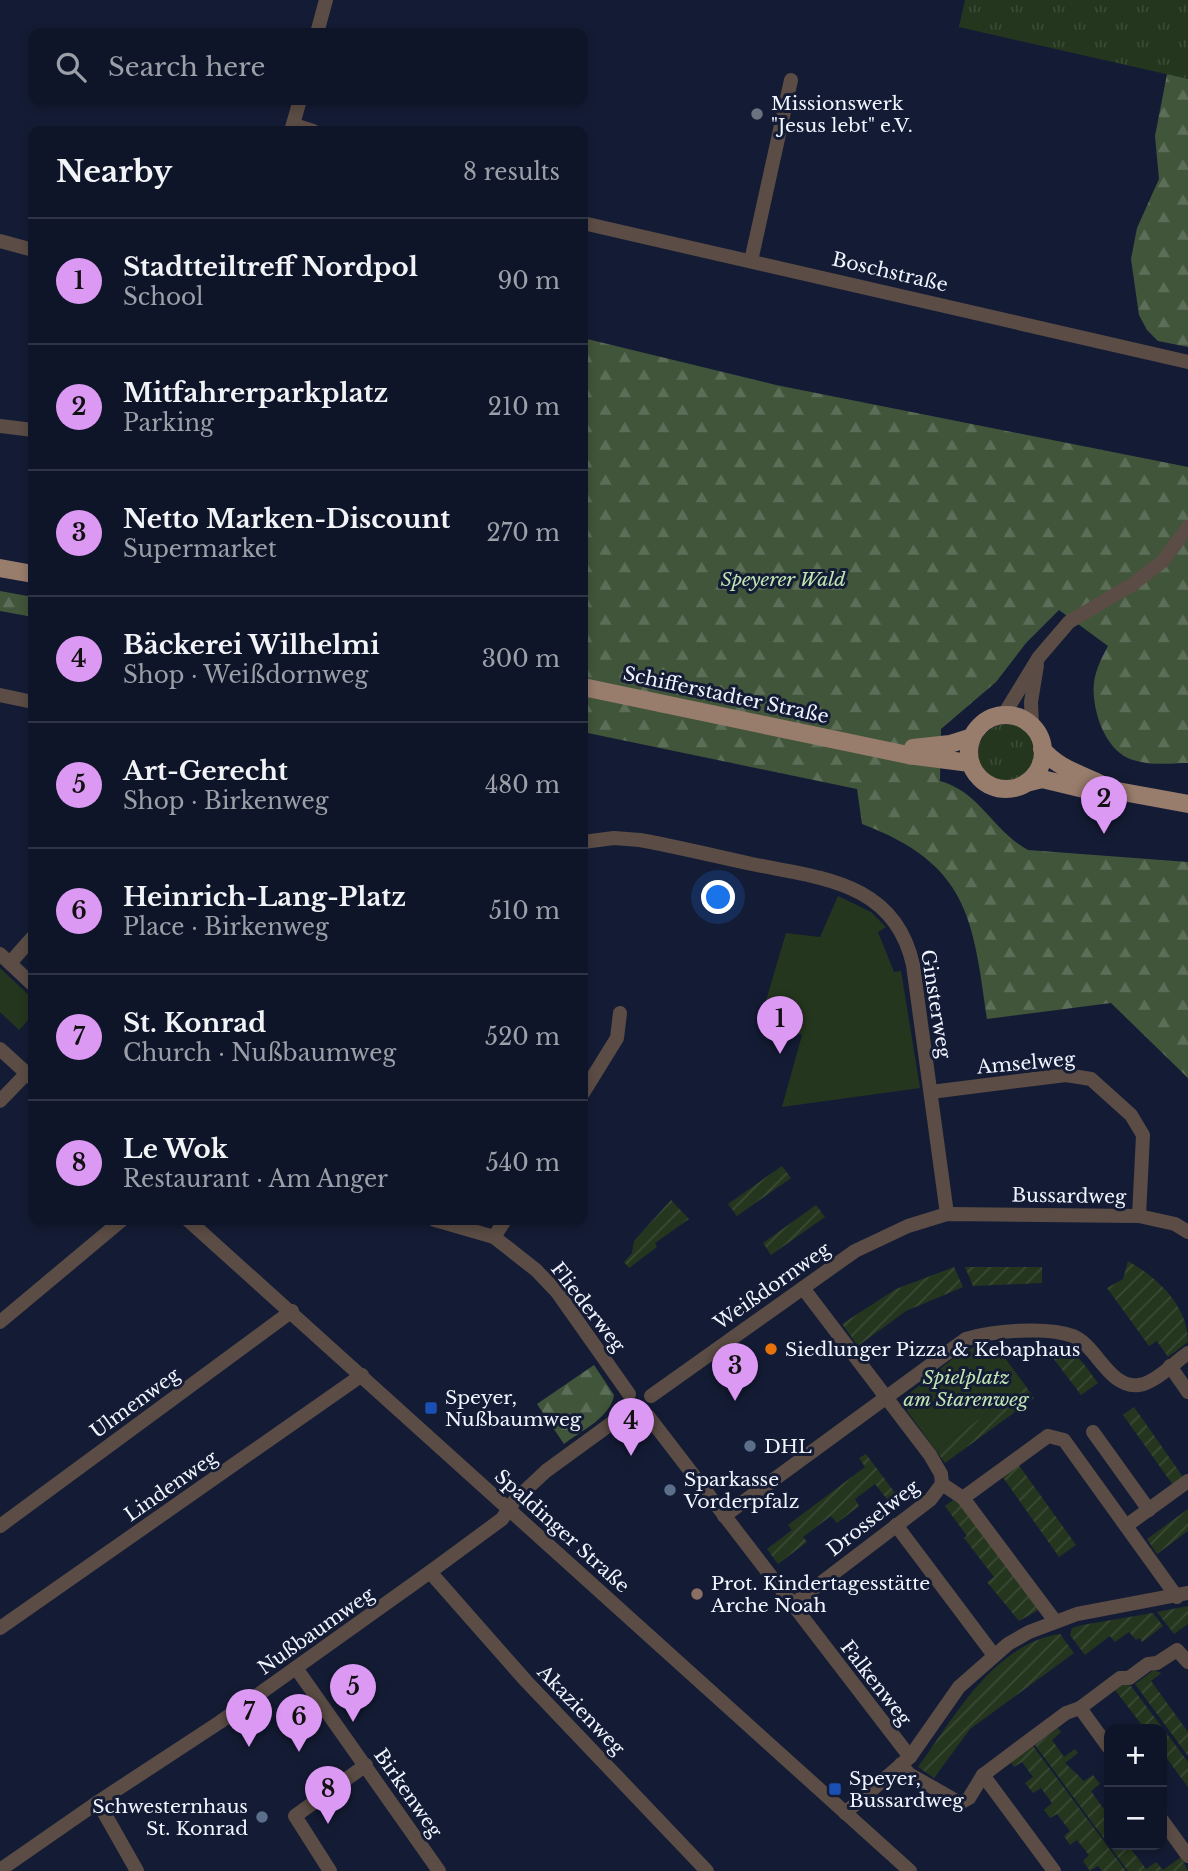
<!DOCTYPE html>
<html lang="en">
<head>
<meta charset="utf-8">
<style>
  body { margin:0; font-family:"Libre Baskerville",serif; background:#181e30; color:#f1f3f6 }
  .controls { position:absolute; right:21px; bottom:21px; display:grid; overflow:hidden; border-radius:14px; box-shadow:0 4px 10px #0003 }
  .controls button { width:63px; height:63px; display:grid; place-items:center; padding:0; border:0; border-bottom:2px solid #2f3445; background:#0f1528; color:#f1f3f6; font:35px sans-serif }
  .you { position:absolute; left:719px; top:898px; width:24px; height:24px; margin:-18px; border:5px solid #fff; border-radius:50%; background:#1a73e8; box-shadow:0 0 0 10px #1a73e833 }
  .badge { display:grid; place-items:center; width:46px; height:46px; border-radius:50%; background:#dc99f4; color:#111; font-size:23px; font-weight:700 }
  .pin { position:absolute; translate:-50% -58px; filter:drop-shadow(0 2px 4px #0008) }
  .pin::after { content:''; position:absolute; top:37px; width:24px; height:21px; background:inherit; clip-path:polygon(0 0,100% 0,50% 100%) }
  .list { margin:0; padding:0; list-style:none }
  h2 { display:flex; justify-content:space-between; align-items:center; height:91px; margin:0; padding:0 28px; font-size:30px }
  h2 small { font-size:23px; font-weight:400; color:#9b9fa8 }
  .list li { display:grid; grid-template-columns:46px 1fr auto; gap:21px; align-items:center; box-sizing:border-box; height:126px; padding:0 28px; border-top:2px solid #2f3445 }
  .list b { display:block; font-size:26px; white-space:nowrap }
  .list p { margin:0; font-size:23px; white-space:nowrap; color:#9b9fa8 }
  .list em { font-size:23px; font-style:normal; color:#9b9fa8 }
  .icon { flex:none; width:38px; height:38px; fill:none; stroke:currentColor; stroke-width:2; stroke-linecap:round; stroke-linejoin:round }
  .map { position:relative; flex:none; width:1188px; height:1871px; overflow:hidden }
  .search { position:absolute; background:#0f1528; box-shadow:0 4px 10px #0003; left:28px; top:28px; width:560px; height:77px; display:flex; align-items:center; gap:18px; box-sizing:border-box; padding:0 24px; border-radius:14px; color:#9b9fa8; font-size:26px }
  .panel { position:absolute; background:#0f1528; box-shadow:0 4px 10px #0003; left:28px; top:126px; width:560px; height:1099px; border-radius:14px }
  .map>svg:first-child { display:block }
  .grass { fill:url(#grass-tufts) }
  .forest { fill:url(#forest-firs) }
  .park { fill:#25361e }
  .garden { fill:url(#garden-furrows) }
  .lines { fill:none; stroke-linecap:round; stroke-linejoin:round }
  .minor { stroke:#5b4d45; stroke-width:14 }
  .major { stroke:#987c6c; stroke-width:18 }
  .worship-dot { fill:#6b7280; stroke:#141c35; stroke-width:2.5 }
  .food-dot { fill:#e8710a; stroke:#141c35; stroke-width:2.5 }
  .transit-dot { fill:#1a4fb4; stroke:#141c35; stroke-width:2.5 }
  .service-dot { fill:#5c6f8a; stroke:#141c35; stroke-width:2.5 }
  .education-dot { fill:#8d6e63; stroke:#141c35; stroke-width:2.5 }
  .labels { text-anchor:middle; dominant-baseline:central; stroke-width:6; stroke-linejoin:round; paint-order:stroke }
  .poi-label { font-size:19px; fill:#f0f4ff; stroke:#141c35; text-anchor:start }
  .street-label { font-size:19px; fill:#f0f4ff; stroke:#141c35 }
  .park-label { font-size:19px; font-style:italic; fill:#c1e6b3; stroke:#141c35 }
</style>
</head>
<body>
<div class="map">
<svg width="1188" height="1871" viewBox="0 0 1188 1871">
  <defs>
    <pattern id="grass-tufts" width="24" height="20" patternUnits="userSpaceOnUse" patternTransform="scale(1.75)"><rect width="24" height="20" fill="#25361e"/><path d="M3 7l-1-3M5 7V3M7 7l1-3M15 17l-1-3M17 17v-4M19 17l1-3" fill="none" stroke="#3a4a34"/></pattern>
    <pattern id="forest-firs" width="22" height="20" patternUnits="userSpaceOnUse" patternTransform="scale(1.75)"><rect width="22" height="20" fill="#41553a"/><path d="M5 1l3.5 6h-7zM16 11l3.5 6h-7z" fill="#5d6e58"/></pattern>
    <pattern id="garden-furrows" width="10" height="10" patternUnits="userSpaceOnUse" patternTransform="scale(1.75)"><rect width="10" height="10" fill="#25361e"/><path d="M-1 1l2-2M0 10L10 0M9 11l2-2" fill="none" stroke="#3a4a34"/></pattern>
  </defs>
  <rect width="100%" height="100%" fill="#141c35"/>
  <g class="grass">
    <polygon points="965,0 1188,0 1188,79 959,27"/>
    <circle cx="1007" cy="753" r="29"/>
  </g>
  <g class="forest">
    <polygon points="1167,74 1188,79 1188,347 1158,341 1147,330 1139,315 1131,259 1137,228 1159,179 1155,136"/>
    <path d="M583 338 776 385 1188 467V763C1170 763 1151 766 1133 760 1105 752 1091 709 1094 682 1096 669 1102 657 1108 646L1059 610 1026 643 996 682 941 729 940 781C980 792 993 831 1028 850L1188 862V1078L1111 1003 987 1019C973 918 968 864 862 824L857 789 583 732Z"/>
    <polygon points="0,591 33,597 33,617 0,611"/>
    <path d="M594 1365 614 1395C611 1417 581 1431 564 1444L537 1404Z"/>
  </g>
  <g class="park">
    <polygon points="838,896 871,912 886,927 878,932 894,972 901,971 920,1088 782,1107 802,1035 759,1024 786,933 820,937"/>
    <polygon points="0,968 33,999 33,1015 19,1030 0,1012"/>
    <polygon points="979,1345 999,1350 1025,1385 936,1451 907,1411 905,1397 960,1353"/>
  </g>
  <g class="garden">
    <polygon points="782,1166 791,1178 737,1216 728,1204"/>
    <polygon points="671,1200 689,1219 655,1243 657,1247 629,1268 624,1262 632,1253 634,1241"/>
    <polygon points="816,1205 825,1217 771,1255 763,1243"/>
    <path d="M1128 1261C1158 1278 1188 1306 1188 1342L1168 1357 1157 1341 1149 1346 1107 1288 1123 1279Z"/>
    <polygon points="954,1267 963,1287 906,1311 858,1346 842,1324 896,1289"/>
    <polygon points="965,1267 1042,1267 1042,1283 973,1286"/>
    <path d="M1044 1346C1073 1343 1082 1362 1098 1383L1081 1395Z"/>
    <polygon points="1025,1385 1034,1398 945,1463 936,1451"/>
    <polygon points="1134,1407 1183,1477 1173,1485 1123,1415"/>
    <polygon points="866,1454 898,1497 890,1503 875,1484 855,1499 859,1506 837,1523 831,1516 803,1537 807,1542 778,1564 767,1549 792,1530 788,1525 865,1467 859,1458"/>
    <polygon points="1018,1464 1076,1545 1059,1557 1002,1476"/>
    <polygon points="953,1500 961,1503 1040,1609 1019,1621 987,1582 994,1577 964,1538 967,1536 945,1506"/>
    <polygon points="1188,1509 1188,1531 1157,1554 1147,1539"/>
    <polygon points="1188,1606 1188,1624 1174,1634 1157,1612"/>
    <polygon points="1153,1613 1163,1626 1142,1642 1140,1638 1136,1640 1129,1632 1115,1642 1110,1636 1085,1655 1070,1635 1072,1628 1082,1625"/>
    <path d="M1060 1634 1074 1653 970 1729 934 1778 918 1767C954 1718 993 1644 1060 1634Z"/>
    <polygon points="1154,1670 1161,1673 1151,1681 1188,1732 1188,1756 1135,1684"/>
    <polygon points="1123,1684 1131,1686 1188,1762 1188,1787 1162,1752 1162,1729 1145,1729 1115,1690"/>
    <polygon points="1058,1728 1061,1732 1052,1740 1064,1757 1075,1749 1078,1753 1065,1763 1084,1781 1093,1775 1100,1784 1091,1791 1103,1808 1109,1804 1109,1845 1128,1845 1146,1869 1156,1862 1163,1870 1181,1857 1188,1871 1128,1871 1035,1745"/>
    <polygon points="1033,1746 1126,1871 1102,1871 1098,1866 1090,1871 1083,1861 1089,1855 1077,1840 1070,1845 1064,1836 1070,1831 1057,1814 1050,1818 1044,1810 1052,1803 1041,1788 1033,1793 1025,1783 1033,1777 1022,1762 1014,1767 1011,1762"/>
  </g>
  <g class="lines">
    <g class="minor">
      <polyline points="317,33 326,0"/>
      <polyline points="294,125 313,131"/>
      <polyline points="291,131 300,100"/>
      <polyline points="583,223 1188,362"/>
      <polyline points="0,241 33,250"/>
      <polyline points="751,261 791,80"/>
      <polyline points="0,426 33,430"/>
      <polyline points="0,695 33,702"/>
      <polyline points="1003,716 1039,657 1069,622 1133,584 1163,561 1188,527"/>
      <polyline points="1032,726 1031,702 1037,665"/>
      <path d="M583 842 614 838 640 840C678 847 715 856 752 864 821 878 895 882 913 965L947 1214"/>
      <polyline points="0,954 33,985"/>
      <polyline points="10,963 33,937"/>
      <polyline points="0,1049 33,1079"/>
      <polyline points="931,1092 1066,1075 1091,1079 1131,1115 1143,1135 1139,1216"/>
      <polyline points="583,1093 617,1038 620,1013"/>
      <polyline points="0,1101 27,1073"/>
      <polyline points="188,1220 910,1871"/>
      <polyline points="435,1220 494,1237 536,1270 557,1292 629,1394"/>
      <polyline points="494,1237 505,1220"/>
      <polyline points="0,1322 122,1220"/>
      <polyline points="1170,1366 1188,1392"/>
      <polyline points="651,1396 855,1251 908,1226 947,1214 1139,1216 1175,1224 1188,1232"/>
      <polyline points="648,1416 910,1757"/>
      <polyline points="1093,1432 1149,1510"/>
      <polyline points="942,1484 963,1498 1055,1621"/>
      <polyline points="963,1498 1048,1436 1064,1440 1177,1597"/>
      <path d="M724 1516 966 1339C992 1331 1047 1326 1073 1336 1097 1346 1109 1389 1139 1385 1155 1383 1175 1362 1188 1353"/>
      <polyline points="896,1525 993,1654"/>
      <polyline points="0,1526 292,1311"/>
      <polyline points="1126,1526 1188,1481"/>
      <polyline points="430,1572 526,1681 707,1871"/>
      <polyline points="792,1605 930,1500 942,1484 941,1474 930,1455 803,1288"/>
      <polyline points="0,1628 362,1375"/>
      <polyline points="296,1668 439,1871"/>
      <polyline points="1080,1708 1109,1748"/>
      <polyline points="901,1764 909,1774 960,1803 969,1798 983,1775 1066,1713 1080,1708 1120,1678 1129,1678 1148,1664 1157,1663 1177,1650 1188,1662"/>
      <polyline points="983,1775 1054,1871"/>
      <polyline points="98,1802 137,1871"/>
      <polyline points="845,1813 910,1757 959,1687 1008,1644 1029,1632 1077,1614 1188,1593"/>
      <polyline points="1162,1820 1188,1856"/>
      <polyline points="0,1870 98,1802 220,1722 430,1572 502,1519 515,1500 546,1471 627,1412"/>
      <polyline points="330,1871 295,1816 366,1765"/>
    </g>
    <g class="major">
      <polyline points="0,568 33,574"/>
      <polyline points="583,687 908,755 970,763"/>
      <circle cx="1006" cy="752" r="37"/>
      <polyline points="913,748 950,744 972,737"/>
      <path d="M1042 749C1061 772 1088 775 1112 790"/>
      <polyline points="1026,783 1042,779 1088,790 1112,790 1188,804"/>
    </g>
  </g>
  <circle class="worship-dot" cx="757" cy="114" r="7"/>
  <circle class="food-dot" cx="771" cy="1349" r="7"/>
  <g class="transit-dot">
    <rect x="424" y="1401" width="14" height="14" rx="3.5"/>
    <rect x="828" y="1782" width="14" height="14" rx="3.5"/>
  </g>
  <g class="service-dot">
    <circle cx="750" cy="1446" r="7"/>
    <circle cx="670" cy="1490" r="7"/>
    <circle cx="262" cy="1817" r="7"/>
  </g>
  <circle class="education-dot" cx="697" cy="1594" r="7"/>
  <g class="labels">
    <g class="poi-label">
      <text x="771" y="103">Missionswerk<tspan x="771" dy="22">"Jesus lebt" e.V.</tspan></text>
      <text x="785" y="1349">Siedlunger Pizza &amp; Kebaphaus</text>
      <text x="445" y="1397">Speyer,<tspan x="445" dy="22">Nußbaumweg</tspan></text>
      <text x="764" y="1446">DHL</text>
      <text x="684" y="1479">Sparkasse<tspan x="684" dy="22">Vorderpfalz</tspan></text>
      <text x="711" y="1583">Prot. Kindertagesstätte<tspan x="711" dy="22">Arche Noah</tspan></text>
      <text x="849" y="1778">Speyer,<tspan x="849" dy="22">Bussardweg</tspan></text>
      <text x="248" y="1806" text-anchor="end">Schwesternhaus<tspan x="248" dy="22">St. Konrad</tspan></text>
    </g>
    <g class="street-label">
      <text transform="translate(890 272) rotate(13)">Boschstraße</text>
      <text transform="translate(726 695) rotate(12)">Schifferstadter Straße</text>
      <text transform="translate(936 1004) rotate(81)">Ginsterweg</text>
      <text transform="translate(1026 1063) rotate(-5)">Amselweg</text>
      <text transform="translate(1069 1196) rotate(1)">Bussardweg</text>
      <text transform="translate(772 1286) rotate(-35)">Weißdornweg</text>
      <text transform="translate(588 1307) rotate(52)">Fliederweg</text>
      <text transform="translate(135 1403) rotate(-36)">Ulmenweg</text>
      <text transform="translate(171 1486) rotate(-35)">Lindenweg</text>
      <text transform="translate(873 1518) rotate(-38)">Drosselweg</text>
      <text transform="translate(562 1531) rotate(42)">Spaldinger Straße</text>
      <text transform="translate(316 1631) rotate(-35)">Nußbaumweg</text>
      <text transform="translate(876 1683) rotate(52)">Falkenweg</text>
      <text transform="translate(581 1710) rotate(46)">Akazienweg</text>
      <text transform="translate(408 1793) rotate(55)">Birkenweg</text>
    </g>
    <g class="park-label">
      <text x="783" y="579">Speyerer Wald</text>
      <text x="966" y="1377">Spielplatz<tspan x="966" dy="22">am Starenweg</tspan></text>
    </g>
  </g>
</svg>
<div class="controls">
<button>+</button>
<button>−</button>
</div>
<div class="you"></div>
<div class="pin badge" style="left:780px;top:1054px">1</div>
<div class="pin badge" style="left:1104px;top:834px">2</div>
<div class="pin badge" style="left:735px;top:1401px">3</div>
<div class="pin badge" style="left:631px;top:1456px">4</div>
<div class="pin badge" style="left:353px;top:1722px">5</div>
<div class="pin badge" style="left:299px;top:1752px">6</div>
<div class="pin badge" style="left:249px;top:1747px">7</div>
<div class="pin badge" style="left:328px;top:1824px">8</div>
<div class="search"><svg class="icon" aria-label="search" viewBox="0 0 24 24"><circle cx="10" cy="10" r="6"/><path d="M15 15l6 6"/></svg>Search here</div>
<section class="panel">
<h2>Nearby<small>8 results</small></h2>
<ul class="list">
<li><span class="badge">1</span><div><b>Stadtteiltreff Nordpol</b><p>School</p></div><em>90 m</em></li>
<li><span class="badge">2</span><div><b>Mitfahrerparkplatz</b><p>Parking</p></div><em>210 m</em></li>
<li><span class="badge">3</span><div><b>Netto Marken-Discount</b><p>Supermarket</p></div><em>270 m</em></li>
<li><span class="badge">4</span><div><b>Bäckerei Wilhelmi</b><p>Shop · Weißdornweg</p></div><em>300 m</em></li>
<li><span class="badge">5</span><div><b>Art-Gerecht</b><p>Shop · Birkenweg</p></div><em>480 m</em></li>
<li><span class="badge">6</span><div><b>Heinrich-Lang-Platz</b><p>Place · Birkenweg</p></div><em>510 m</em></li>
<li><span class="badge">7</span><div><b>St. Konrad</b><p>Church · Nußbaumweg</p></div><em>520 m</em></li>
<li><span class="badge">8</span><div><b>Le Wok</b><p>Restaurant · Am Anger</p></div><em>540 m</em></li>
</ul>
</section>
</div>
</body>
</html>
